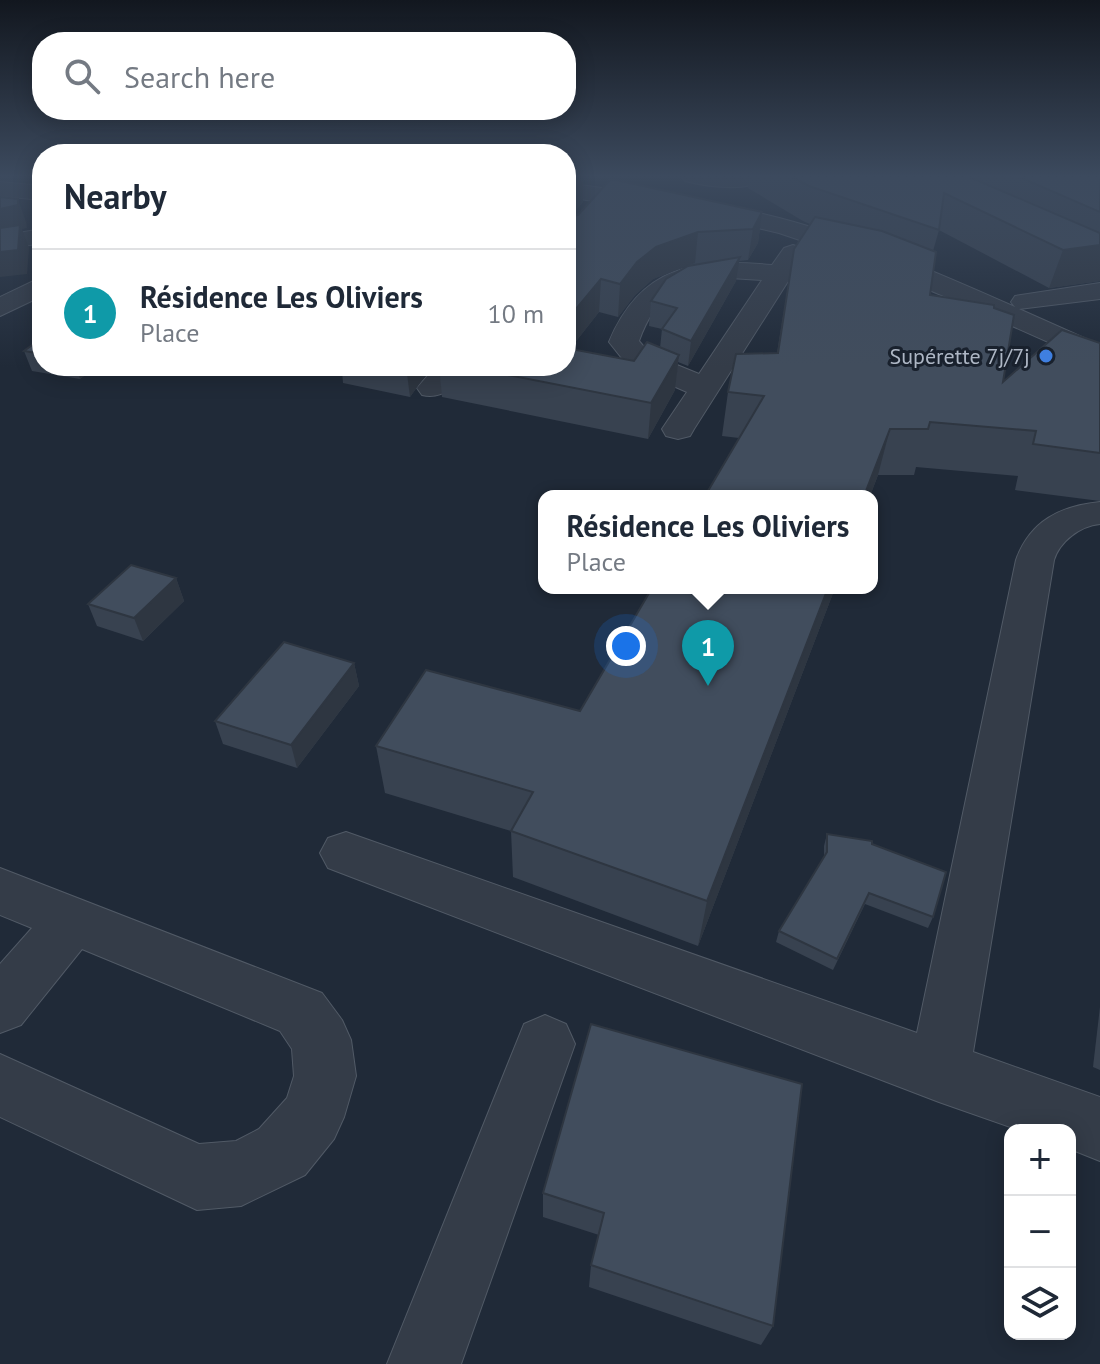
<!DOCTYPE html>
<html lang="en">
<head>
<meta charset="utf-8">
<style>
  body { margin:0; font-family:"PT Sans",sans-serif; background:#f2f2f3; color:#1f2937 }
  .controls { position:absolute; right:24px; bottom:24px; display:grid; overflow:hidden; border-radius:16px; box-shadow:0 4px 20px #0003 }
  .controls button { width:72px; height:72px; display:grid; place-items:center; padding:0; border:0; border-bottom:2px solid #e0e1e3; background:#fff; color:#1f2937; font:40px sans-serif }
  .you { position:absolute; left:626px; top:646px; width:28px; height:28px; margin:-20px; border:6px solid #fff; border-radius:50%; background:#1a73e8; box-shadow:0 0 0 12px #1a73e833 }
  .badge { display:grid; place-items:center; width:52px; height:52px; border-radius:50%; background:#4b658e; color:#fff; font-size:26px; font-weight:700 }
  .pin { position:absolute; translate:-50% -66px; filter:drop-shadow(0 2px 4px #0008) }
  .pin::after { content:''; position:absolute; top:42px; width:28px; height:24px; background:inherit; clip-path:polygon(0 0,100% 0,50% 100%) }
  .popup { position:absolute; left:538px; top:490px; width:340px; height:104px; box-sizing:border-box; display:grid; place-content:center; border-radius:16px; background:#fff; filter:drop-shadow(0 2px 6px #0005); font-size:26px; white-space:nowrap; color:#747a83 }
  .popup b { font-size:30px; color:#1f2937 }
  .popup::after { content:''; position:absolute; left:50%; top:100%; margin-left:-16px; border:16px solid transparent; border-top-color:#fff }
  .list { margin:0; padding:0; list-style:none }
  h2 { display:flex; justify-content:space-between; align-items:center; height:104px; margin:0; padding:0 32px; font-size:34px }
  h2 small { font-size:26px; font-weight:400; color:#747a83 }
  .list li { display:grid; grid-template-columns:52px 1fr auto; gap:24px; align-items:center; box-sizing:border-box; height:128px; padding:0 32px; border-top:2px solid #e0e1e3 }
  .list b { display:block; font-size:30px; white-space:nowrap }
  .list p { margin:0; font-size:26px; white-space:nowrap; color:#747a83 }
  .list em { font-size:26px; font-style:normal; color:#747a83 }
  .icon { flex:none; width:44px; height:44px; fill:none; stroke:currentColor; stroke-width:2; stroke-linecap:round; stroke-linejoin:round }
  .map { position:relative; flex:none; width:1100px; height:1364px; overflow:hidden }
  .search { position:absolute; background:#fff; box-shadow:0 4px 20px #0003; left:32px; top:32px; width:544px; height:88px; display:flex; align-items:center; gap:20px; box-sizing:border-box; padding:0 28px; border-radius:32px; color:#747a83; font-size:30px }
  .panel { position:absolute; background:#fff; box-shadow:0 4px 20px #0003; left:32px; top:144px; width:544px; height:232px; border-radius:32px }
  .map>svg:first-child { display:block }
  .lines { fill:none; stroke-linecap:round; stroke-linejoin:round }
  .minor-casing { stroke:#515a66; stroke-width:2 }
  .minor { fill:#343c48; fill-rule:evenodd }
  .wall { fill:#384250; fill-rule:evenodd }
  .shaded-wall { fill:#2e3641 }
  .building { fill:#414d5d; stroke:#2e3641; stroke-width:2 }
  .shop-dot { fill:#3f7fe0; stroke:#19212d; stroke-width:3 }
  .labels { text-anchor:middle; dominant-baseline:central; stroke-width:6; stroke-linejoin:round; paint-order:stroke }
  .far-poi-label { font-size:22px; fill:#aeb7c5; stroke:#19212d; text-anchor:end }
</style>
</head>
<body>
<div class="map">
<svg width="1100" height="1364" viewBox="0 0 1100 1364">
  <rect width="100%" height="100%" fill="#202a38"/>
  <g class="lines">
    <defs>
      <g id="minor">
        <path d="M682 176H767C752 194 705 186 685 181Z"/>
        <polygon points="0,182 42,186 42,200 0,196"/>
        <path d="M566 183C642 194 720 201 794 222 869 243 943 275 1015 307L1011 302 1015 296 1100 283V299L1019 309 1100 345V365L958 302 850 257 779 233 723 220 566 197Z"/>
        <polygon points="42,229 42,243 0,250 0,236"/>
        <path d="M793 245 802 248 806 253 694 429 690 436 678 439 666 436 662 429 687 392 628 366 609 342C641 265 696 258 772 265L784 248ZM730 278 762 280 699 374 650 354 639 341C656 293 681 282 730 278Z"/>
        <polygon points="42,277 42,296 0,316 0,297"/>
        <path d="M436 366H468C456 384 445 400 422 395L417 388Z"/>
        <path d="M1100 502V524C1080 526 1060 541 1054 560L973 1052 1100 1097V1161L1070 1149V1130H1019L939 1102 328 868 320 853 328 838 346 832 917 1033 1016 560C1030 521 1060 506 1100 502Z"/>
        <polygon points="0,868 322,993 342,1020 351,1040 356,1076 344,1117 334,1139 305,1175 241,1206 197,1210 0,1117 0,1054 199,1144 236,1141 259,1129 287,1098 294,1076 292,1049 280,1031 82,949 21,1025 0,1033 0,964 32,928 0,915"/>
        <polygon points="545,1015 566,1024 575,1044 461,1364 387,1364 524,1024"/>
      </g>
    </defs>
    <use href="#minor" class="minor-casing"/>
    <use href="#minor" class="minor"/>
  </g>
  <g class="wall">
    <path d="M566 176H583V202L570 217 762 212 758 243 748 260 739 261 736 281 688 366 678 362 675 390 648 439 442 397 439 366H566ZM686 266 651 301 649 326 662 329 660 348 634 361 570 349 599 312 618 317 635 295 653 279Z"/>
    <polygon points="750,176 1100,176 1100,281 1049,288 939,230 933,251 930,295 994,308 1003,382 1100,343 1100,501 1015,490 1018,476 916,467 914,475 878,475 870,496 705,496 739,438 722,436 728,392 777,353 794,249 810,224 803,221 748,188"/>
    <polygon points="42,338 42,366 97,366 80,379 32,371 24,351"/>
    <polygon points="316,366 432,366 410,397 343,383 342,371"/>
    <polygon points="176,578 184,601 143,641 97,626 88,604"/>
    <polygon points="652,588 835,588 698,946 513,877 511,831 385,793 376,746 580,711"/>
    <polygon points="354,663 359,686 297,768 223,744 215,721"/>
    <polygon points="827,834 872,844 933,917 928,928 865,904 833,970 776,942 779,931 824,858 824,846"/>
    <polygon points="1100,1007 1100,1070 1093,1067"/>
    <polygon points="591,1024 773,1326 761,1345 589,1287 591,1265 599,1235 543,1217 543,1193"/>
  </g>
  <g class="shaded-wall">
    <polygon points="581,176 583,176 583,202 566,221 566,191"/>
    <polygon points="18,199 26,222 27,228 22,229 29,248 27,274 0,277 0,209"/>
    <polygon points="762,212 758,243 748,260 753,229"/>
    <polygon points="698,232 695,263 653,279 635,295 618,317 620,284 637,262 656,247"/>
    <polygon points="1100,245 1100,281 1049,288 1063,250"/>
    <polygon points="740,257 736,281 688,366 691,341"/>
    <polygon points="601,279 599,312 566,354 566,321"/>
    <polygon points="679,355 675,390 648,439 651,403"/>
    <polygon points="76,366 97,366 80,379"/>
    <polygon points="406,366 432,366 410,397"/>
    <polygon points="890,429 878,475 870,496 864,496"/>
    <polygon points="176,578 184,601 143,641 134,618"/>
    <polygon points="828,588 835,588 698,946 707,901"/>
    <polygon points="354,663 359,686 297,768 291,745"/>
  </g>
  <g class="building">
    <polygon points="566,176 581,176 566,191"/>
    <polygon points="790,176 967,176 1100,233 1100,245 1063,250 944,193 939,230 809,186"/>
    <polygon points="1017,176 1100,176 1100,212"/>
    <polygon points="611,179 762,212 753,229 698,232 656,247 637,262 620,284 601,279 566,321 566,217 578,215"/>
    <polygon points="0,197 18,199 18,205 0,209"/>
    <polygon points="815,217 882,231 936,252 930,295 994,305 994,308 1014,315 1003,382 1062,330 1100,343 1100,453 1033,444 1036,431 930,422 928,429 890,429 864,496 705,496 764,396 728,392 736,354 778,353 794,249"/>
    <polygon points="20,225 18,250 0,252 0,228"/>
    <polygon points="740,257 691,341 662,329 677,308 651,301 666,279 688,266"/>
    <polygon points="42,338 42,354 24,351"/>
    <polygon points="647,342 679,355 651,403 462,366 566,366 566,348 634,361"/>
    <polygon points="131,565 176,578 134,618 88,604"/>
    <polygon points="652,588 828,588 707,901 511,831 533,792 376,746 426,670 580,711"/>
    <polygon points="284,642 354,663 291,745 215,721"/>
    <polygon points="827,834 872,841 872,844 946,872 933,917 869,893 837,959 779,931 827,852"/>
    <polygon points="591,1024 802,1084 773,1326 591,1265 604,1213 543,1193"/>
  </g>
  <linearGradient id="sky" x2="0" y2="1"><stop stop-color="#12171f"/><stop offset="0.48" stop-color="#3c4a5e"/><stop offset="1" stop-color="#3c4a5e" stop-opacity="0"/></linearGradient>
  <rect width="1100" height="367" fill="url(#sky)"/>
  <circle class="shop-dot" cx="1046" cy="356" r="8"/>
  <g class="labels">
    <g class="far-poi-label">
      <text x="1030" y="356">Supérette 7j/7j</text>
    </g>
  </g>
</svg>
<div class="controls">
<button>+</button>
<button>−</button>
<button><svg class="icon" aria-label="layers" viewBox="0 0 24 24"><path d="M12 4l9 5-9 5-9-5zM3 14l9 5 9-5"/></svg></button>
</div>
<div class="you"></div>
<div class="pin badge" style="left:708px;top:686px;background:#0f9aa8">1</div>
<div class="popup"><b>Résidence Les Oliviers</b>Place</div>
<div class="search"><svg class="icon" aria-label="search" viewBox="0 0 24 24"><circle cx="10" cy="10" r="6"/><path d="M15 15l6 6"/></svg>Search here</div>
<section class="panel">
<h2>Nearby<small></small></h2>
<ul class="list">
<li><span class="badge" style="background:#0f9aa8">1</span><div><b>Résidence Les Oliviers</b><p>Place</p></div><em>10 m</em></li>
</ul>
</section>
</div>
</body>
</html>
